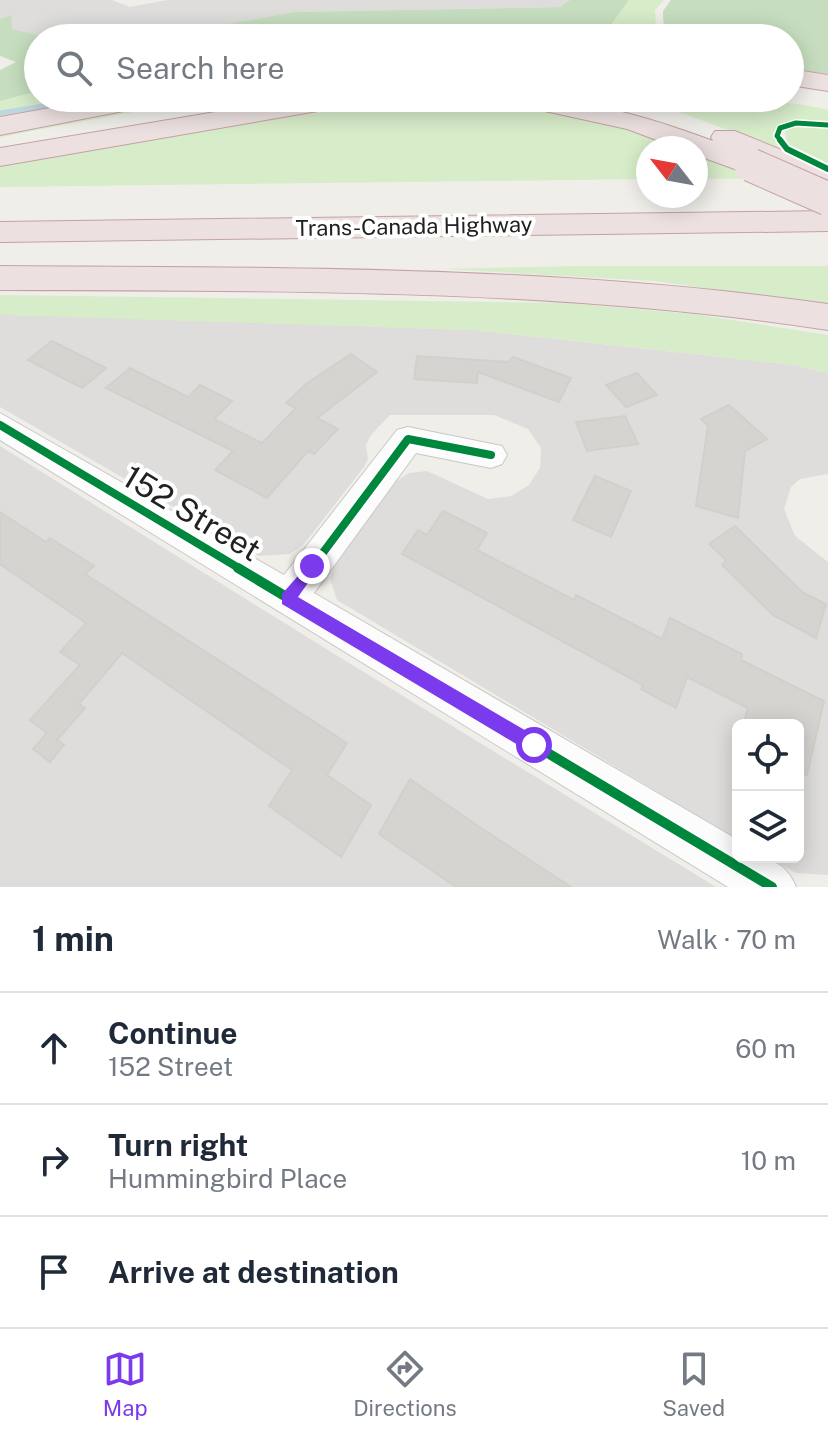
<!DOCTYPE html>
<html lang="en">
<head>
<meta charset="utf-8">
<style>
  body { margin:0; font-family:"Public Sans",sans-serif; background:#f2f2f3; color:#1f2937 }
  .controls { position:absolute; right:24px; bottom:24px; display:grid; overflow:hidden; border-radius:12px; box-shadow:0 4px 20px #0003 }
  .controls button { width:72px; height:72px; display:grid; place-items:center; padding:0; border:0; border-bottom:2px solid #e0e1e3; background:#fff; color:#1f2937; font:40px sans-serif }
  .compass { position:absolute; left:636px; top:136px; width:72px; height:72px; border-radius:50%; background:#fff; box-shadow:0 4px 20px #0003; rotate:301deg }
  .stop { position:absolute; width:24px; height:24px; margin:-18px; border:6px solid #7c3aed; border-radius:50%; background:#fff }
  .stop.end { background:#7c3aed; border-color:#fff; box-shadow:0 2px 8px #0008 }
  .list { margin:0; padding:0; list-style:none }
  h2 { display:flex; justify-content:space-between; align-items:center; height:104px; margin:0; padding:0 32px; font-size:34px }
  h2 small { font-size:26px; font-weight:400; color:#747a83 }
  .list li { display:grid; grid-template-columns:52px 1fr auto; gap:24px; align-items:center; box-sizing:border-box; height:112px; padding:0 32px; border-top:2px solid #e0e1e3 }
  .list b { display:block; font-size:30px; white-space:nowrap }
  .list p { margin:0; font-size:26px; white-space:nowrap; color:#747a83 }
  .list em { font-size:26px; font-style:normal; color:#747a83 }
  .icon { flex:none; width:44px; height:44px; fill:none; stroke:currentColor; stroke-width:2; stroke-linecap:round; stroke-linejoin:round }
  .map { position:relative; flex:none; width:828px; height:887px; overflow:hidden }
  .search { position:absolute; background:#fff; box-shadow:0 4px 20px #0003; left:24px; right:24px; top:24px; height:88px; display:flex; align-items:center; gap:20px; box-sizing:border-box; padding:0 28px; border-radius:44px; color:#747a83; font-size:30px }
  .sheet { height:440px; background:#fff }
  nav { display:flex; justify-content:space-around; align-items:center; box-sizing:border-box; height:112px; border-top:2px solid #e0e1e3; background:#fff; font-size:22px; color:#747a83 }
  nav a { display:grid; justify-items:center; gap:4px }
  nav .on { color:#7c3aed }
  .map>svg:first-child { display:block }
  .residential { fill:#dedddb }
  .grass { fill:#d7ecc9 }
  .forest { fill:#c6debf }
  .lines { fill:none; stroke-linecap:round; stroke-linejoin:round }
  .stream { stroke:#bdd6e1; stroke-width:5 }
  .building { fill:#d6d4d0; stroke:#d2d0cb; stroke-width:2 }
  .minor-casing { stroke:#c8c8c5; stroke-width:2 }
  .motorway-casing { stroke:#c5a1a6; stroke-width:2 }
  .minor { fill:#fdfcfc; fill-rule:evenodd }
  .motorway { fill:#ece0e0; fill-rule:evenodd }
  .motorway-bridge-casing { stroke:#c5a1a6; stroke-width:35; stroke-linecap:butt }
  .motorway-bridge { stroke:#ece0e0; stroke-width:33 }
  .cycleway-far3-casing { stroke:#fff; stroke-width:8 }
  .cycleway-far2-casing { stroke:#fff; stroke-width:10 }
  .cycleway-far1-casing { stroke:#fff; stroke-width:13 }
  .cycleway-casing { stroke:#fff; stroke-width:15 }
  .cycleway-far3 { stroke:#00873e; stroke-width:5 }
  .cycleway-far2 { stroke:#00873e; stroke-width:6 }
  .cycleway-far1 { stroke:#00873e; stroke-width:8 }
  .cycleway { stroke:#00873e; stroke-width:10 }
  .route { fill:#7c3aed }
  .labels { text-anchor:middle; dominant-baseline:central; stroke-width:8; stroke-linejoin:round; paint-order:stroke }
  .far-street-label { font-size:22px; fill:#212121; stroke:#fff }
  .near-street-label { font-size:32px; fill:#212121; stroke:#fff }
</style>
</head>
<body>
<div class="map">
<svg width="828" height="887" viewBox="0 0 828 887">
  <rect width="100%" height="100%" fill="#efeee9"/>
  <g class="residential">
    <polygon points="0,0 112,0 130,7 167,0 570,0 562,7 294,12 150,38 50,38 11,29 11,16 0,19"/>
    <polygon points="0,314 473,330 794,365 828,373 828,474 800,479 791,487 784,509 795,536 828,562 828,875 796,873 767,857 798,857 798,725 738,725 738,840 337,600 330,579 336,561 393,483 409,473 427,471 488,499 511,496 529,485 540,468 541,448 528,429 494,415 390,415 371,435 366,445 368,459 364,467 304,544 290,554 259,556 0,407"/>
    <polygon points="0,446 336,655 716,887 0,887"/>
  </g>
  <g class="grass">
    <polygon points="628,0 664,0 655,10 656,27 682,38 279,38 426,30"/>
    <polygon points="38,91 38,98 113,98 0,119 0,101"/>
    <polygon points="178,98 208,98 0,137 0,131"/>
    <path d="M641 98C702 98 768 96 828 110V123L794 120 779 124 772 134 782 150Z"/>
    <path d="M425 99C522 99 597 118 689 148H648V179L0 187V165L240 122 343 110 371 102Z"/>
    <polygon points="798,126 828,128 828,165 787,144 785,131"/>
    <polygon points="696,151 759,178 696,179"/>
    <polygon points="580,266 828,266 828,305 654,281 444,269"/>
    <polygon points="0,295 566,303 693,314 828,335 828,373 794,365 473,330 0,315"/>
  </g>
  <g class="forest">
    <polygon points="570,0 629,0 604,34 426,30 279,38 150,38 294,12 561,7"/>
    <path d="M671 0H828V74L790 68V38C767 38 675 46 664 24 663 22 663 13 663 11Z"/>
    <polygon points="11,15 12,29 50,38 38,38 38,91 0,101 0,70 16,62 0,56 0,19"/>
  </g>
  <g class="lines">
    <polyline class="stream" points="0,113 93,98"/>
  </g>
  <g class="building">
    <polygon points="52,341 106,368 82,388 28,360"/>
    <polygon points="351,354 377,372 317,418 338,429 314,454 308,451 267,498 215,470 233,451 106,388 130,368 188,397 200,385 232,401 214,419 262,443 296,408 286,403 306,384"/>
    <polygon points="417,356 509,362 513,357 571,378 559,402 478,372 477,383 414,379"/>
    <polygon points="637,373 657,395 626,407 606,385"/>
    <polygon points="729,405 767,439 745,451 738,518 696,506 708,426 701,419"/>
    <polygon points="625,416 638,444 587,451 576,422"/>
    <polygon points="595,476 631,491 611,537 573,520"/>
    <polygon points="443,511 487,533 477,550 574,600 576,595 662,639 670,618 742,654 741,660 824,701 807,775 798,774 798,725 743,725 748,708 687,677 676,708 641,689 643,685 402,554 418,530 427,535"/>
    <polygon points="0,512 46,542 50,538 94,566 85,574 347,743 327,775 371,805 341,857 269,806 292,770 122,653 79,704 85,708 57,740 64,745 50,762 33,749 47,733 30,720 80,665 60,652 86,623 0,564"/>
    <polygon points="735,526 802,592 826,604 816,638 773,615 722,565 726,560 709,544"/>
    <polygon points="410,779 478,826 571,887 456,887 379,834"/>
  </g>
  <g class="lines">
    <defs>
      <path id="minor" d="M0 413 284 575 397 430 408 427 502 446 507 455 502 464 491 468 416 453 314 593 738 840V857C766 857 785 860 796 887H728L0 440Z"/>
      <g id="motorway">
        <polygon points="790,69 828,75 828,91 790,85"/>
        <polygon points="105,98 163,98 159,104 149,106 0,135 0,117"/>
        <polygon points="299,98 361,98 357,104 347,106 0,166 0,148"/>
        <path d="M509 98C584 98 643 115 713 141L711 137 715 131H735L828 169V189L766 165 762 171H740L696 155V148H678L627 129 513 104Z"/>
        <polygon points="828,211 828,231 0,242 0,222"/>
        <path d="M0 266C277 268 553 265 828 304V330C553 288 278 291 0 290Z"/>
      </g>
    </defs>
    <use href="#minor" class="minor-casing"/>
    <use href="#motorway" class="motorway-casing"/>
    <use href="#minor" class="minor"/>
    <use href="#motorway" class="motorway"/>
    <defs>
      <polyline id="motorway-bridge" points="751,165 828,199"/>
    </defs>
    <use href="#motorway-bridge" class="motorway-bridge-casing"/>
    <use href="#motorway-bridge" class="motorway-bridge"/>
    <defs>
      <polyline id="cycleway-far3" points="782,142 777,136 780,128 796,123 828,125"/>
      <polyline id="cycleway-far2" points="780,140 787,149 828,169"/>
      <g id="cycleway-far1">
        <polyline points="0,425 242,570"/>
        <polyline points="310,570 408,439 491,455"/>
      </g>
      <g id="cycleway">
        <polyline points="238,568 772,887"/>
        <polyline points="288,599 311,568"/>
      </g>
    </defs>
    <use href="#cycleway-far3" class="cycleway-far3-casing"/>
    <use href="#cycleway-far2" class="cycleway-far2-casing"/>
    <use href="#cycleway-far1" class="cycleway-far1-casing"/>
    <use href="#cycleway" class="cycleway-casing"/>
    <use href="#cycleway-far3" class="cycleway-far3"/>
    <use href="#cycleway-far2" class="cycleway-far2"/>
    <use href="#cycleway-far1" class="cycleway-far1"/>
    <use href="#cycleway" class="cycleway"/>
  </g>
  <polygon class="route" points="312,560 320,566 298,597 540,739 540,751 528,751 282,604 282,594"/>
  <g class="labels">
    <g class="far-street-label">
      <text transform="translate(414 226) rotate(-1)">Trans-Canada Highway</text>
    </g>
    <g class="near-street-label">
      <text transform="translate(192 513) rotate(31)">152 Street</text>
    </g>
  </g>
</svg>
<div class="controls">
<button><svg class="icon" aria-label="locate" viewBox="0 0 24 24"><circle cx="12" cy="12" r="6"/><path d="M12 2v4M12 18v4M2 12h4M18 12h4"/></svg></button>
<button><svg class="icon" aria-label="layers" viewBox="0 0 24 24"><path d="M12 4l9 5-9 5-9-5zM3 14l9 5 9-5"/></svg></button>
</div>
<svg class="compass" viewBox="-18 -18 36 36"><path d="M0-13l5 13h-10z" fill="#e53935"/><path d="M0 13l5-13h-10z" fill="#747a83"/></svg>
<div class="stop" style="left:534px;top:745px"></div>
<div class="stop end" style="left:312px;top:566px"></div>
<div class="search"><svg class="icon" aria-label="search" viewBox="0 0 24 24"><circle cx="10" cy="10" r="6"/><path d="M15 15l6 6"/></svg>Search here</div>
</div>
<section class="sheet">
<h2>1 min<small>Walk · 70 m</small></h2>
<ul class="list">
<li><svg class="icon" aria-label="ahead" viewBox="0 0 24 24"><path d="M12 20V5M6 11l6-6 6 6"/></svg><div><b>Continue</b><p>152 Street</p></div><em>60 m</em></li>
<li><svg class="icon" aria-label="right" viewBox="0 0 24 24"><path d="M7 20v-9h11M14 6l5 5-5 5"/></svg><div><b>Turn right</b><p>Hummingbird Place</p></div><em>10 m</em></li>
<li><svg class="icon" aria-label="arrive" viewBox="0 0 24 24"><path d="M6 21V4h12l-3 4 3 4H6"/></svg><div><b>Arrive at destination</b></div></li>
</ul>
</section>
<nav>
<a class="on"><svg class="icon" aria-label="map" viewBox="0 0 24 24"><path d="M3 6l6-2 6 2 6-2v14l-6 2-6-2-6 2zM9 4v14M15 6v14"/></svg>Map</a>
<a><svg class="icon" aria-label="directions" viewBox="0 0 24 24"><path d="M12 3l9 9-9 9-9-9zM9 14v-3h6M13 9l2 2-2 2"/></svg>Directions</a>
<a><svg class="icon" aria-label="saved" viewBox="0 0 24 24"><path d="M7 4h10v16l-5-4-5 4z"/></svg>Saved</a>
</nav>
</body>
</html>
